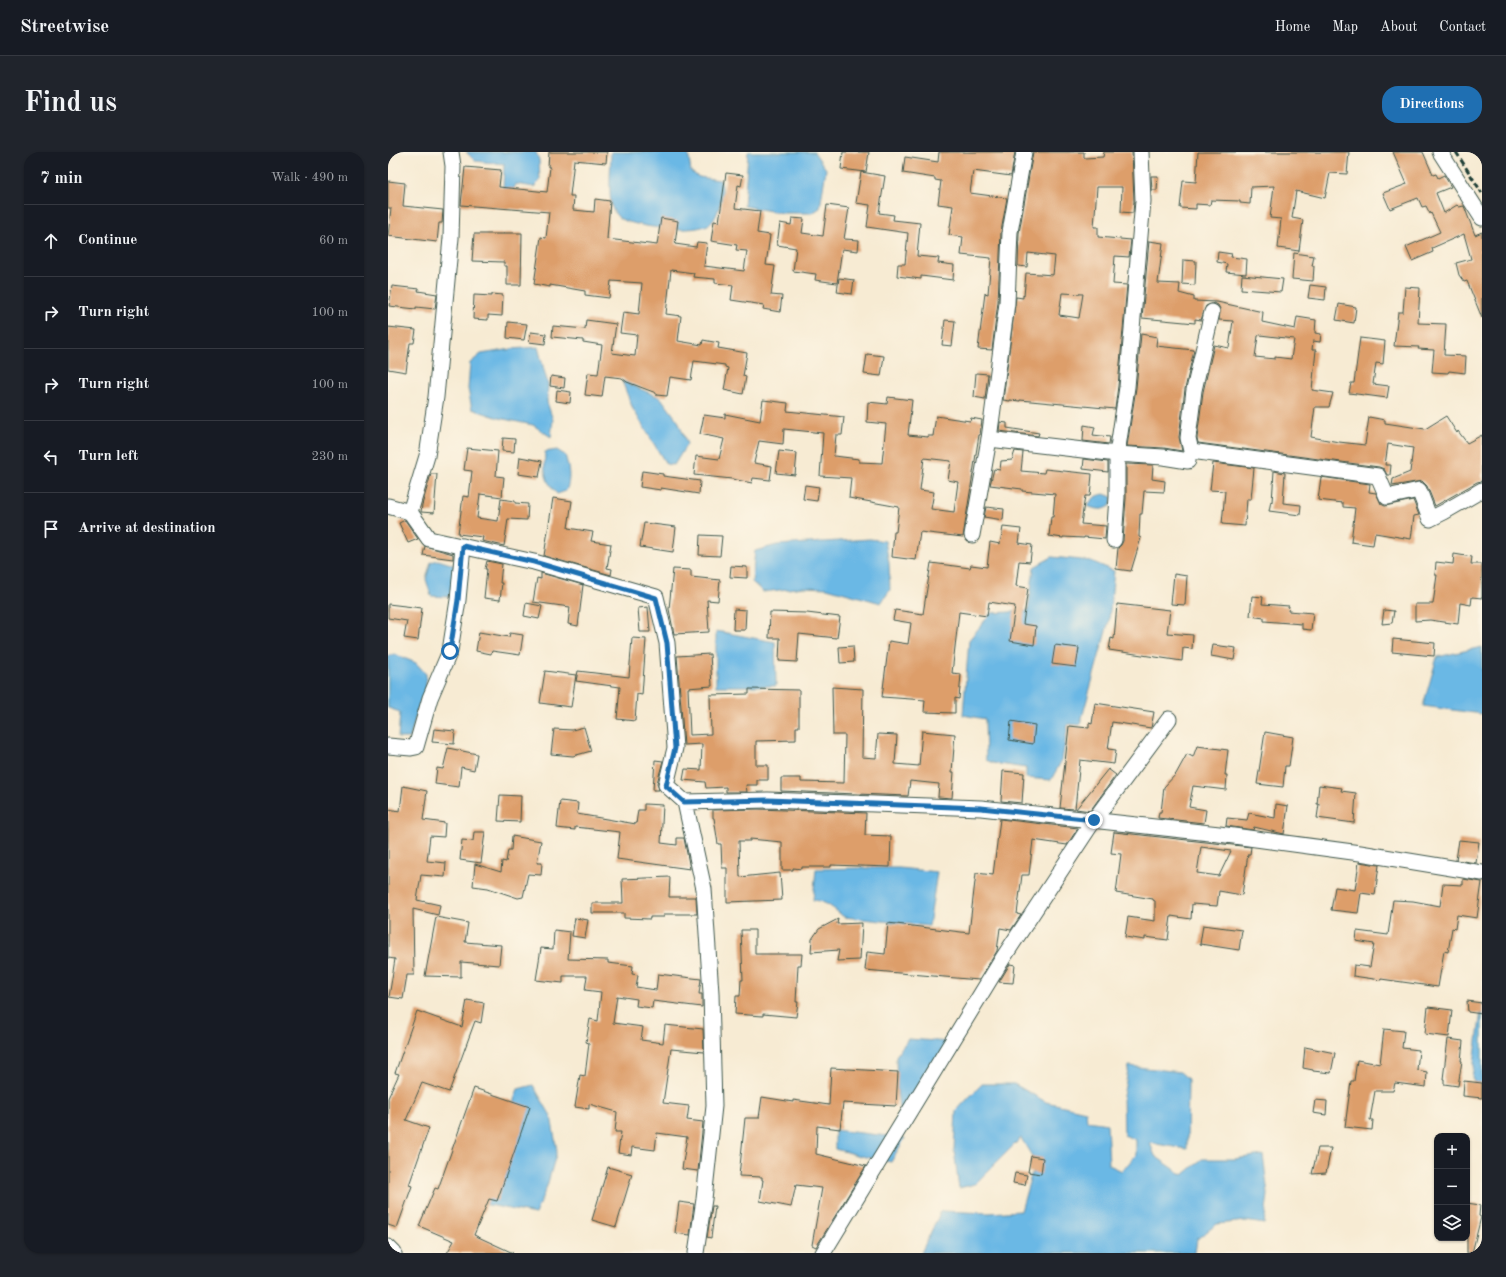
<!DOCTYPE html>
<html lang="en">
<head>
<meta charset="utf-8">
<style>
  body { margin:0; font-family:"Old Standard TT",serif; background:#20242c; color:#f1f3f6 }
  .controls { position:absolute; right:12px; bottom:12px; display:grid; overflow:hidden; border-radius:8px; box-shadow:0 1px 3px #0004 }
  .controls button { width:36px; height:36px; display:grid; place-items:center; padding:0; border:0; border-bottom:1px solid #363941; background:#171b24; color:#f1f3f6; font:20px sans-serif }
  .stop { position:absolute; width:12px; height:12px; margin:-9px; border:3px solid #1f6fb2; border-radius:50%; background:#fff }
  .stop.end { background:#1f6fb2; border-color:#fff; box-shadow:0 1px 4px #0008 }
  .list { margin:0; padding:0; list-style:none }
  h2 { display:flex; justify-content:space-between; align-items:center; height:52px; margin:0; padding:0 16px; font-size:17px }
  h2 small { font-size:13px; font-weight:400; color:#9ea1a6 }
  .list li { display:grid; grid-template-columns:26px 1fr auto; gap:12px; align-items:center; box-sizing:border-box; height:72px; padding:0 16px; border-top:1px solid #363941 }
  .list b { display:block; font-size:15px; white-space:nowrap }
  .list em { font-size:13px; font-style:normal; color:#9ea1a6 }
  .icon { flex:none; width:22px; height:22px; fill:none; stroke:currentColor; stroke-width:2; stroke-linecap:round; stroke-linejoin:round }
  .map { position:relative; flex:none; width:1094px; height:1101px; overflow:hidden; border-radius:16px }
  header { display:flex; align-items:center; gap:24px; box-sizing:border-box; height:56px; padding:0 20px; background:#171b24; border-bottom:1px solid #363941 }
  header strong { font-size:19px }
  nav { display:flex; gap:22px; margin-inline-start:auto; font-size:14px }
  .intro { display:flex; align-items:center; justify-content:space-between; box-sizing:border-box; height:96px; padding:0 24px }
  h1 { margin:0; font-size:28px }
  .button { padding:10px 18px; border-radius:16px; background:#1f6fb2; color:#fff; font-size:14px; font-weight:700 }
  main { display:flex; gap:24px; padding:0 24px }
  aside { flex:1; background:#171b24; border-radius:16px; box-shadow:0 1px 3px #0004 }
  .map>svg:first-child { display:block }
  .water { fill:#6bb8e5; stroke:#457a8c }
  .building { fill:#dd9e6a; fill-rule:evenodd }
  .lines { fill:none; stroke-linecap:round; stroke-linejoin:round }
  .minor-casing { stroke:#3f574c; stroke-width:17 }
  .minor { stroke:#fff; stroke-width:15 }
  .rail { stroke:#1f3d34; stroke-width:3; stroke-dasharray:6 3; stroke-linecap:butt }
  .route { stroke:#1f6fb2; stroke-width:5 }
</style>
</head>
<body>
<header>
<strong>Streetwise</strong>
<nav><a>Home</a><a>Map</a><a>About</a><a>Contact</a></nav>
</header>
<div class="intro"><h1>Find us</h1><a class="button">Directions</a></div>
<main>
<aside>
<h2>7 min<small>Walk · 490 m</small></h2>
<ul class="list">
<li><svg class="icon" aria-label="ahead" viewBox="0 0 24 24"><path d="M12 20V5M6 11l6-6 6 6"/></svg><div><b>Continue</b></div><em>60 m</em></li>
<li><svg class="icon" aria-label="right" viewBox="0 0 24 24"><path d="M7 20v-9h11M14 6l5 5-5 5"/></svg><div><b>Turn right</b></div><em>100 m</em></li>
<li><svg class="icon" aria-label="right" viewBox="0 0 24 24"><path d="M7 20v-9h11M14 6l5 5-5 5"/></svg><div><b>Turn right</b></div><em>100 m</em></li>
<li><svg class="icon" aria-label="left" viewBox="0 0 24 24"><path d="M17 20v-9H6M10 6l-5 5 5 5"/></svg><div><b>Turn left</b></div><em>230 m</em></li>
<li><svg class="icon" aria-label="arrive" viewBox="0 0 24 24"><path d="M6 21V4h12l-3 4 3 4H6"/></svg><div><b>Arrive at destination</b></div></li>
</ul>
</aside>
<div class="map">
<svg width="1094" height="1101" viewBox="0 0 1094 1101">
  <rect width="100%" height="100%" fill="#fcf5e5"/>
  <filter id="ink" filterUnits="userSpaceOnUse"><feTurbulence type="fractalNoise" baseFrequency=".025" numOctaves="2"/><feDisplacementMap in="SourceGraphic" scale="8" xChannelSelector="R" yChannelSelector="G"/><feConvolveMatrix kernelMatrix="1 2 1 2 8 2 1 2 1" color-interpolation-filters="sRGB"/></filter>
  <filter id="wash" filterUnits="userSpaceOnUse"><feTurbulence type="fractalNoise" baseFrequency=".012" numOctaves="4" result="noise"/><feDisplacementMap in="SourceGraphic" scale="16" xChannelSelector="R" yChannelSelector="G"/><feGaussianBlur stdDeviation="0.9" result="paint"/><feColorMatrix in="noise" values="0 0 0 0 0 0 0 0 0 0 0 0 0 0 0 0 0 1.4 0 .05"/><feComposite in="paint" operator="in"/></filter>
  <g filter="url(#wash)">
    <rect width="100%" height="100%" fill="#f7ebd3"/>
    <g class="water">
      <polygon points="78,0 148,0 151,8 152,29 146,35 128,32 122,46 115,39 116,12 87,9"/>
      <path d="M223 0H300L303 20 311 25 332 28C333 31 334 34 334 37 335 45 329 66 323 71 308 83 249 75 233 67 230 66 225 59 224 55 220 43 223 14 223 0Z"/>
      <polygon points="360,0 426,0 438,17 432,56 424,61 394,61 356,54"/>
      <polygon points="150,195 160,233 159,250 165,268 163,285 145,273 111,266 84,257 80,237 82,211 93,202 124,197"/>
      <polygon points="234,229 273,246 290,269 299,292 286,313 278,312 245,257"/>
      <path d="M169 298 177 303C181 316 183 327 178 339L169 342C156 328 156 318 157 300Z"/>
      <path d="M716 342 724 345C724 346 723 351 723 352 719 360 705 357 700 354 704 346 708 344 716 342Z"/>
      <polygon points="482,387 497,389 501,411 502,438 493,451 439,436 416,435 375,440 364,430 367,399 389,393"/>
      <polygon points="664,405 703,409 726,419 721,468 692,573 680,572 674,608 663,628 638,626 638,616 605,611 598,608 597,567 575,563 581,488 603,461 640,459 646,415"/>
      <polygon points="50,408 66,413 67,435 60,445 43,444 38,427 43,410"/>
      <polygon points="328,479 387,490 388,534 328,534"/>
      <polygon points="1094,495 1094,562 1035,554 1049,505"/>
      <polygon points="6,502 28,511 38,522 38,535 29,559 22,586 10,586 12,560 0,556 0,504"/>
      <path d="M471 716H511L549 720 541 774 456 765C446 757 438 749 425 748L428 717Z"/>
      <polygon points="1094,852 1094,933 1087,932 1084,926"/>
      <polygon points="520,887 563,890 570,898 547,926 512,964 509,937 508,904"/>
      <polygon points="741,914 792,920 800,927 799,997 762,991 767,1004 795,1023 814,1007 846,1007 875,1003 880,1043 876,1072 858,1069 829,1072 809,1087 807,1101 533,1101 553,1059 601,1061 633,1059 647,1009 633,986 587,1032 571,1036 566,998 568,959 594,932 626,932 658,950 698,959 699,969 719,972 721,1013 734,1019 748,1003 748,988 736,983 735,944"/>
      <polygon points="145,933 163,964 169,999 159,1034 147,1062 96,1052 119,967 130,937"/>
      <polygon points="447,978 517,986 503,1010 473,1004 447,997"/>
    </g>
    <g id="blocks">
      <g class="building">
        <polygon points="161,0 219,0 218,11 186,8 182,44 186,44 185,58 206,60 207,47 222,49 219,87 269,93 273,66 290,69 287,92 308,95 309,90 319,91 316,114 356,119 359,99 348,98 349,93 323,89 326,69 331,70 338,21 355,23 353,34 350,33 347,56 372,59 369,81 382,83 378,113 387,114 383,143 394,144 392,160 375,157 376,153 343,148 345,133 327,131 327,127 305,125 306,121 283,118 278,162 293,164 290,189 314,193 315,188 331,191 330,196 359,201 355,224 358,225 355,242 336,238 340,216 337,215 337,213 306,209 303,228 282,225 279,244 268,243 268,241 239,230 234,226 217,224 214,245 197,243 200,221 210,222 214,193 195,190 195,188 164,185 165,174 197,177 198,168 228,172 224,201 247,204 249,183 232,181 235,160 251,162 254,131 223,129 221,146 197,143 197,139 162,133 162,135 146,132 153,85 158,86 161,60 73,53 77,15 113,18 111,35 159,40 162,15 160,15"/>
        <polygon points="455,0 481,0 478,20 453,17"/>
        <polygon points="551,0 627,0 623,24 585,19 582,41 619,46 613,80 610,150 604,198 590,197 597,141 600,142 603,106 573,103 575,85 561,83 565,54 550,52 553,29 547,28 547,26 515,21 517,5 550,10"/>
        <path d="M645 0H696V6L715 5 716 0H744L746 49 745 61 733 60 734 35H709L706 75H710V85L743 88 741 105 727 104 725 132 739 133 730 234 727 257 632 248V249L622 248V249L615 248 628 145 635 146V143L636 144 638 121 665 123 667 104 640 101 639 115 630 114 631 81ZM674 141 695 142 691 166 671 163Z"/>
        <polygon points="810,0 961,0 959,22 942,21 937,46 908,39 904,66 915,68 911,99 890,96 893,67 882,66 886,34 863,35 862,52 852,51 852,49 823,48 822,53 808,52 808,57 792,56 795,29 808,30"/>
        <polygon points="1005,0 1035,0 1045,23 1048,22 1050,26 1056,23 1063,35 1048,41 1056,61 1069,53 1071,55 1076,54 1087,83 1094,80 1094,166 1079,129 1076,130 1071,123 1068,111 1083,107 1076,82 1044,96 1045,100 1024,109 1018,95 1052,80 1043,61 1042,62 1038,54 1034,55 1030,46 1002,57 995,41 1019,32"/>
        <polygon points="473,20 497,24 491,61 506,63 505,68 532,71 529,104 551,106 550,111 566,113 565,128 533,124 533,127 509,124 510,112 517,112 520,81 479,75 482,53 468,51"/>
        <polygon points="763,24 770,24 769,38 764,38"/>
        <polygon points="0,29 17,31 15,54 55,58 54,71 51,71 49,90 0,84 3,56 0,56"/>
        <polygon points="439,53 461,56 456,87 471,88 470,99 454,97 449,131 427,128 428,122 405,119 408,96 389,93 392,71 403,73 404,66 416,67 414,81 435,84"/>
        <polygon points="116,81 134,81 133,133 119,133 119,114 116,114 116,110 84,109 86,82 116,82"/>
        <path d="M761 89 775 91 770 131 792 132 791 141 806 145V149L829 150 875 160 874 170 907 177 909 165 928 168 927 181 933 182 932 190 925 189 924 198H928L924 238 945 241 941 255H927L923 285 951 290 977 293 981 265 997 268V271L1037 277 1058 264 1069 281 1070 279 1079 291 1094 283V329L1089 330 1047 354 1039 334 1034 329 1004 334 1005 327 1022 320 1025 296 1000 292 997 313H1003L1002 323H999L996 317 991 315 810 291 809 286 815 240 826 193 841 196 845 169 831 168 832 157 830 153 826 151 818 154 813 168 807 167V171L754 166ZM872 183 906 187 903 207 887 205V207L867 205 870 184Z"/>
        <polygon points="830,100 844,102 843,105 859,107 858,122 838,120 839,112 829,110"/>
        <polygon points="906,101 926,104 924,114 926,114 925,129 904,127"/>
        <polygon points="795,108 808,109 807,133 794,132"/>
        <polygon points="854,123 895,127 893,140 853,137"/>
        <polygon points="451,126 466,128 464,142 449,140"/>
        <polygon points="922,133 938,135 937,148 920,146"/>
        <polygon points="4,134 31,137 30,139 49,142 47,157 28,155 28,157 1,154"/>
        <polygon points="1017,135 1032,136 1030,171 1058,172 1056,203 1078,204 1077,221 1061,219 1060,221 1044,220 1046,198 1030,197 1031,195 1006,194 1010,160 1015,160"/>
        <polygon points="104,142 115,143 114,164 100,163 100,168 85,167 86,143 104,144"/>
        <polygon points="951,152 968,155 966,171 948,168"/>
        <polygon points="557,168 567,169 564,194 554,193"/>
        <polygon points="120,170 139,172 136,188 119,186"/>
        <polygon points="0,175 28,178 26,191 22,191 18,220 0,217"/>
        <polygon points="143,180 158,182 157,192 141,190"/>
        <polygon points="753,182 769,185 768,194 806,198 797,237 791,285 794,299 776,296 739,294 748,236"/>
        <polygon points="972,186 997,189 995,212 988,211 985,232 1001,234 999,246 961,241 963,231 966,231"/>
        <polygon points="479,202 496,204 493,224 476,222"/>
        <polygon points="588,221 600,222 597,247 586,245"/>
        <polygon points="163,224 177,226 176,236 162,234"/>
        <polygon points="169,238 183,240 182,251 168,249"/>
        <path d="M500 245 524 248 520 283 540 285V284H545L548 264 582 269 583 266 594 268 592 283H591L575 385 532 380 528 408 504 405 506 380H508L511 355 461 346 463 326 432 324 435 281 396 277 395 292 371 289 366 311 384 314 382 328 365 326 364 331 344 327 306 323 308 304 331 307 336 287 312 282 316 263 337 266V262L372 269 375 248 400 251 399 259 456 265 454 283H448L446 304 471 307V310L494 311 498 272 479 270 480 250 499 252ZM536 306 563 309 560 328 570 330 566 360 543 357 546 340 532 338Z"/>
        <polygon points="612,270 619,271 619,276 651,281 650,284 611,279"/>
        <polygon points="696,273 707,275 705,283 722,285 721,292 695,289"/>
        <polygon points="115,286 127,287 126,300 114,299"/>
        <polygon points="79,296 110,299 108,324 116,325 114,345 92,342 89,366 110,369 113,347 127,349 127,351 140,352 139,368 120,367 116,394 94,389 95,385 70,382 75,344 81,345 84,319 76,318"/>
        <polygon points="391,299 409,301 407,323 388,321"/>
        <polygon points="627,299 635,300 633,319 656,321 657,317 704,322 702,344 697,344 693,372 718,374 717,387 696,385 696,386 675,385 675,386 661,384 663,365 665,365 667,342 634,339 634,337 602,333 606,317 612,318 613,309 624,308"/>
        <polygon points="132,305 154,309 151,325 130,322"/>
        <polygon points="696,307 720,310 720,320 695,317"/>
        <polygon points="825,311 866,316 863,347 859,347 857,374 834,372 837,339 822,338"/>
        <polygon points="738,312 765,313 764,327 777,329 776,340 756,339 754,362 752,362 751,385 753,386 743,419 728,417 730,396 733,393 735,389 738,346"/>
        <polygon points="254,319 275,322 275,324 312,329 311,342 273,336 273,338 252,335"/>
        <polygon points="886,319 897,321 895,351 913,353 912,363 881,359 883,349 884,350"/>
        <polygon points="43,322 49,322 46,361 33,360 34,353"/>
        <polygon points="933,325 982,332 981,340 988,341 993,352 997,354 1025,348 1031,363 1026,364 1023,387 987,381 985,393 963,390 967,356 955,355 955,351 930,348"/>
        <polygon points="417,333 431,335 429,349 415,347"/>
        <polygon points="165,346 184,349 180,376 205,380 203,389 223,392 219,416 224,417 223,423 156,404"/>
        <polygon points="598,355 616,357 615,368 596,365"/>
        <polygon points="17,368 30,387 20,391 11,371"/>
        <polygon points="256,371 288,375 285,400 252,395"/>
        <polygon points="615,375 633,377 631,391 644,393 642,410 631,409 628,434 640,436 635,472 648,474 646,493 622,489 627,454 601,450 599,464 571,460 564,521 573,522 571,547 567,546 567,561 536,560 537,548 494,545 501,489 520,492 523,471 505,468 507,458 535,462 543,411 582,416 583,413 599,415 602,390 612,392"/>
        <polygon points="312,383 334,384 332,404 311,403"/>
        <polygon points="37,394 65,402 65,407 35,403"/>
        <polygon points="1066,402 1084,405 1083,412 1094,412 1094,446 1084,445 1083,453 1072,451 1070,472 1042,468 1027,469 1027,452 1045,452 1049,423 1047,423 1048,410 1065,412"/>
        <polygon points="99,409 114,412 112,431 114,431 112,448 96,446 99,417 97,417"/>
        <polygon points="343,414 359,415 359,426 342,425"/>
        <polygon points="285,417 303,418 303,425 332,428 330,449 319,448 321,480 286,482 281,457"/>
        <polygon points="153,421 195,433 190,474 180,472 182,455 145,450 149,426 153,427"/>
        <polygon points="786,422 799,424 797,453 783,452"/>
        <polygon points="864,444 875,445 874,452 901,454 900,459 925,461 923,478 914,477 914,472 876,469 876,466 862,464"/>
        <polygon points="138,451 154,454 151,467 136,464"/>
        <polygon points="0,452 34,456 30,488 16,486 19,469 0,466"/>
        <polygon points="729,452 782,458 779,481 805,483 804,497 795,496 794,509 721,498 723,486 726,487"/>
        <polygon points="260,455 262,480 252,480 250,456"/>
        <polygon points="346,457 358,458 357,478 345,478"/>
        <polygon points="996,458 1006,459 1004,471 994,472"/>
        <polygon points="382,460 419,461 452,465 449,486 411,482 409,510 391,509 392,486 381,486"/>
        <polygon points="91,480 121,485 122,481 135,483 132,503 104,499 103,502 88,499"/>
        <polygon points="244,486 258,487 254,543 249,542 247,569 229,567 232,535 188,529 190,519 241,525"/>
        <polygon points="1005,487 1047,491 1046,504 1004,500"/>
        <polygon points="667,493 691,496 688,515 664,512"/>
        <polygon points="825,493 848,496 846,508 823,504"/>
        <polygon points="465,494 466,510 452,511 451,495"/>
        <polygon points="322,502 324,534 300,536 302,583 323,582 322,543 361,542 361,537 411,538 411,575 408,575 408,588 368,589 368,613 380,613 380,628 369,628 369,633 358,633 359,640 338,640 338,635 318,636 317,630 295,628 297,617 313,618 314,592 296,593 289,504"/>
        <polygon points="157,519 188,523 183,555 152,551"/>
        <polygon points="444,535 475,537 474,605 488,606 490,582 509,583 507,612 531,614 534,579 567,582 564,620 566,620 564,646 550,645 551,632 522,629 520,644 393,639 393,626 413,626 413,630 456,631 457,583 445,583"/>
        <polygon points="707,551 766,560 763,576 724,570 720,597 728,598 726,612 692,608 687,657 672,656 681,574 701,576 701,571 704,572"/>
        <polygon points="623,569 647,573 645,592 621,588"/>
        <polygon points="196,575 203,599 185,604 163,602 166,577 184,578"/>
        <polygon points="46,577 67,579 66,592 44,590"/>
        <polygon points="877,580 905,585 901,614 897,614 895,635 869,632"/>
        <polygon points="809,594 840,598 837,623 839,623 838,638 805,634 801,655 818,658 816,671 770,666 771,660 773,660 776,635 788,622 799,602 805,605"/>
        <polygon points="60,596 89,602 86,618 73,615 71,635 47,632 49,616 55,617"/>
        <polygon points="267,608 275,609 269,631 271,638 265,638"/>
        <polygon points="720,617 728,623 702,659 688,657"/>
        <polygon points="615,619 636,621 634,651 613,649"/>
        <polygon points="931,633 954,636 953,639 968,641 966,671 929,666 931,652 929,652"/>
        <polygon points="15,634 39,639 35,668 57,671 56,685 42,684 39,709 58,711 57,725 33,723 29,748 52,753 50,763 25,757 26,823 19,823 15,847 1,845 7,807 0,806 0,657 12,659"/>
        <polygon points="112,643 133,644 132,670 110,669"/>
        <polygon points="172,649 190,651 189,662 248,672 250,658 256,658 256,652 275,653 273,691 289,693 289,686 296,686 302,717 229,707 232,680 187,675 187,678 169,676"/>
        <polygon points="888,652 900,654 896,682 866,675 865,678 838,674 839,666 859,668 861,661 887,666"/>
        <polygon points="370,657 478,661 477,683 503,684 502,715 443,713 443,715 414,715 414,717 405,716 405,718 394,718 394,690 362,687 362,689 351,689 352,725 392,721 394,748 339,750 339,716 334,716 333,692 330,692 326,666 325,666 325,658"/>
        <polygon points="612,667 690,676 679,693 645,688 641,723 634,723 629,762 633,763 623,778 612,776 609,799 591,828 477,818 479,800 497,802 500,771 581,781 588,721 605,723"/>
        <polygon points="86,680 97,680 93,711 72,708 74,688 85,689"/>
        <path d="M726 680 863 695 862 702H860L854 743 831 739 829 754 804 752 803 767 783 764 780 788 757 785V788L737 785 740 765 767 769V749L765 748V747L728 741 733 702 723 701ZM813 695 843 699 831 724 809 721Z"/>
        <polygon points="124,684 153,689 149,711 154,711 153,723 140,722 135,745 130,746 100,736 85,734 87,712 113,720 114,709 118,710 120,698 123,698"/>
        <polygon points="1071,688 1091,690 1088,711 1068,708"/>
        <polygon points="971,710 991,713 987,743 973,741 970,761 943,758 947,735 967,738"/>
        <polygon points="282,725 281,745 308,745 309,762 276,762 276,765 262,765 262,767 236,766 236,761 204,761 204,751 235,751 234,727"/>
        <polygon points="1075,727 1094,730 1089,766 1069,763 1067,777 1064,776 1060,800 1056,799 1050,835 993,827 993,828 965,824 966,813 982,815 986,792 968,789 969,779 1000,783 1005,748 1025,749 1052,754 1055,732 1075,733"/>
        <polygon points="48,765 80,771 77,790 113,793 111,813 73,810 73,825 37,824"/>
        <polygon points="187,766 200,768 197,786 184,784"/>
        <polygon points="450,767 449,772 474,771 472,808 449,809 451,798 423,800 424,787 431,777"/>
        <polygon points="815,773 854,778 851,798 812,792"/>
        <polygon points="166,778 182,780 180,807 220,808 220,811 245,814 244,822 250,823 248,835 268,838 270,822 313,827 311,842 314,842 314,855 265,849 264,856 248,854 249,847 229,844 225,871 255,875 253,888 275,891 277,873 315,877 316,900 283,897 275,951 301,954 299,968 315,970 310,1019 294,1017 299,985 269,981 267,998 244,995 243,1003 230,1001 233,980 227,980 229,960 201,952 201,957 187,955 192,923 197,924 201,891 198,890 202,867 210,869 213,840 197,838 199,824 175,824 175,831 148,828 153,796 165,797"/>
        <polygon points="353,778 367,778 367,802 414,802 413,813 410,813 408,850 410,850 408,865 375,862 375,864 347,862 348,844 352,844 353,828 355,828"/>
        <polygon points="622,812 627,813 625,831 611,830"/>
        <polygon points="79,848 96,851 93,871 87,869 61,940 34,931 18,968 41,976 21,1033 24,1034 9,1076 0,1073 0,946 11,922 7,921 29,859 74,875"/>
        <polygon points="1079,849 1094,851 1094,862 1080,860"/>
        <polygon points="1040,855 1064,858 1061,885 1037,882"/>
        <polygon points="996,877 1016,879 1014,896 1031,898 1029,918 1039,920 1038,935 1007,931 1005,939 987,939 982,968 985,968 984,978 957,975 963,929 966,929 969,908 992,912"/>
        <polygon points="1060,887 1075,889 1073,909 1074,909 1070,934 1056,932 1056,927 1055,927"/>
        <polygon points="917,895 947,901 943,921 925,919 925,918 915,916"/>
        <polygon points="443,916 510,920 508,954 455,951 452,977 429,974 428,1002 478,1014 428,1095 424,1093 434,1036 408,1033 403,1055 372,1049 375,1028 374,1028 374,1025 351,1024 357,966 371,966 374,945 405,950 405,948 441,953"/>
        <polygon points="1076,929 1094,931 1094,946 1075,944"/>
        <polygon points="86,936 142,955 109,1049 101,1047 86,1083 125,1101 59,1101 66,1089 31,1074 47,1036 50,1037"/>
        <polygon points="927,948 939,949 938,963 925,961"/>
        <polygon points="930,996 943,996 938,1021 924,1022"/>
        <polygon points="643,1004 655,1006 653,1022 640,1020"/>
        <polygon points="220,1015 244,1022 228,1075 204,1068"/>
        <polygon points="627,1021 639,1023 637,1033 625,1031"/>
        <polygon points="291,1050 306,1052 302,1083 287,1081"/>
        <polygon points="1079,1051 1092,1053 1091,1064 1093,1065 1084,1101 1079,1101"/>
        <polygon points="324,1054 327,1054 323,1086 319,1085"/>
      </g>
    </g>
  </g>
  <g filter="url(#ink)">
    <use href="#blocks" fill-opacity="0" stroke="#3f574c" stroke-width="1"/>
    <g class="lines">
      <defs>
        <g id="minor">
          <polyline points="63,0 65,14 63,86 48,245 39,304 22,360 41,387 146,410 268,445 279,491 287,596 278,633 297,650"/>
          <polyline points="1052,0 1094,66"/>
          <polyline points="824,160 806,238 800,286 803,299 990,324 999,345 1031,338 1042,367 1056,360 1094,338"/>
          <polyline points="601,287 729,302 739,235 755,49 753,0"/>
          <polyline points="0,354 22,360"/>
          <polyline points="584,383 601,287 619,151 622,80 636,0"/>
          <polyline points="726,388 729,345 729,302 775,305 800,309"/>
          <polyline points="0,594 23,596 28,595 42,546 62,499 70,448 75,394"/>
          <polyline points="0,1095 6,1101"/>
          <polyline points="308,1101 316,1047 326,954 323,841 316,737 297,650 380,648 593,656 831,682 972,701 1094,721"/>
          <polyline points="435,1101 615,806 706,668 781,567"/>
        </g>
      </defs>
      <use href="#minor" class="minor-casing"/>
      <use href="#minor" class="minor"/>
      <polyline class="rail" points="1068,0 1094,41"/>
    </g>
  </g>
  <g class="lines" filter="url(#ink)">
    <polyline class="route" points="62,499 70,448 75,394 146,410 268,446 279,491 287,596 278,634 296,650 380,648 593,656 706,668"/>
  </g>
</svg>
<div class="controls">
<button>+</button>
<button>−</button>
<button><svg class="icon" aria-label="layers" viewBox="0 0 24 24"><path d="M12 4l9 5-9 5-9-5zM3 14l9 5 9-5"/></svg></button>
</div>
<div class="stop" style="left:62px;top:499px"></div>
<div class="stop end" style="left:706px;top:668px"></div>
</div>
</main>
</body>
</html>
